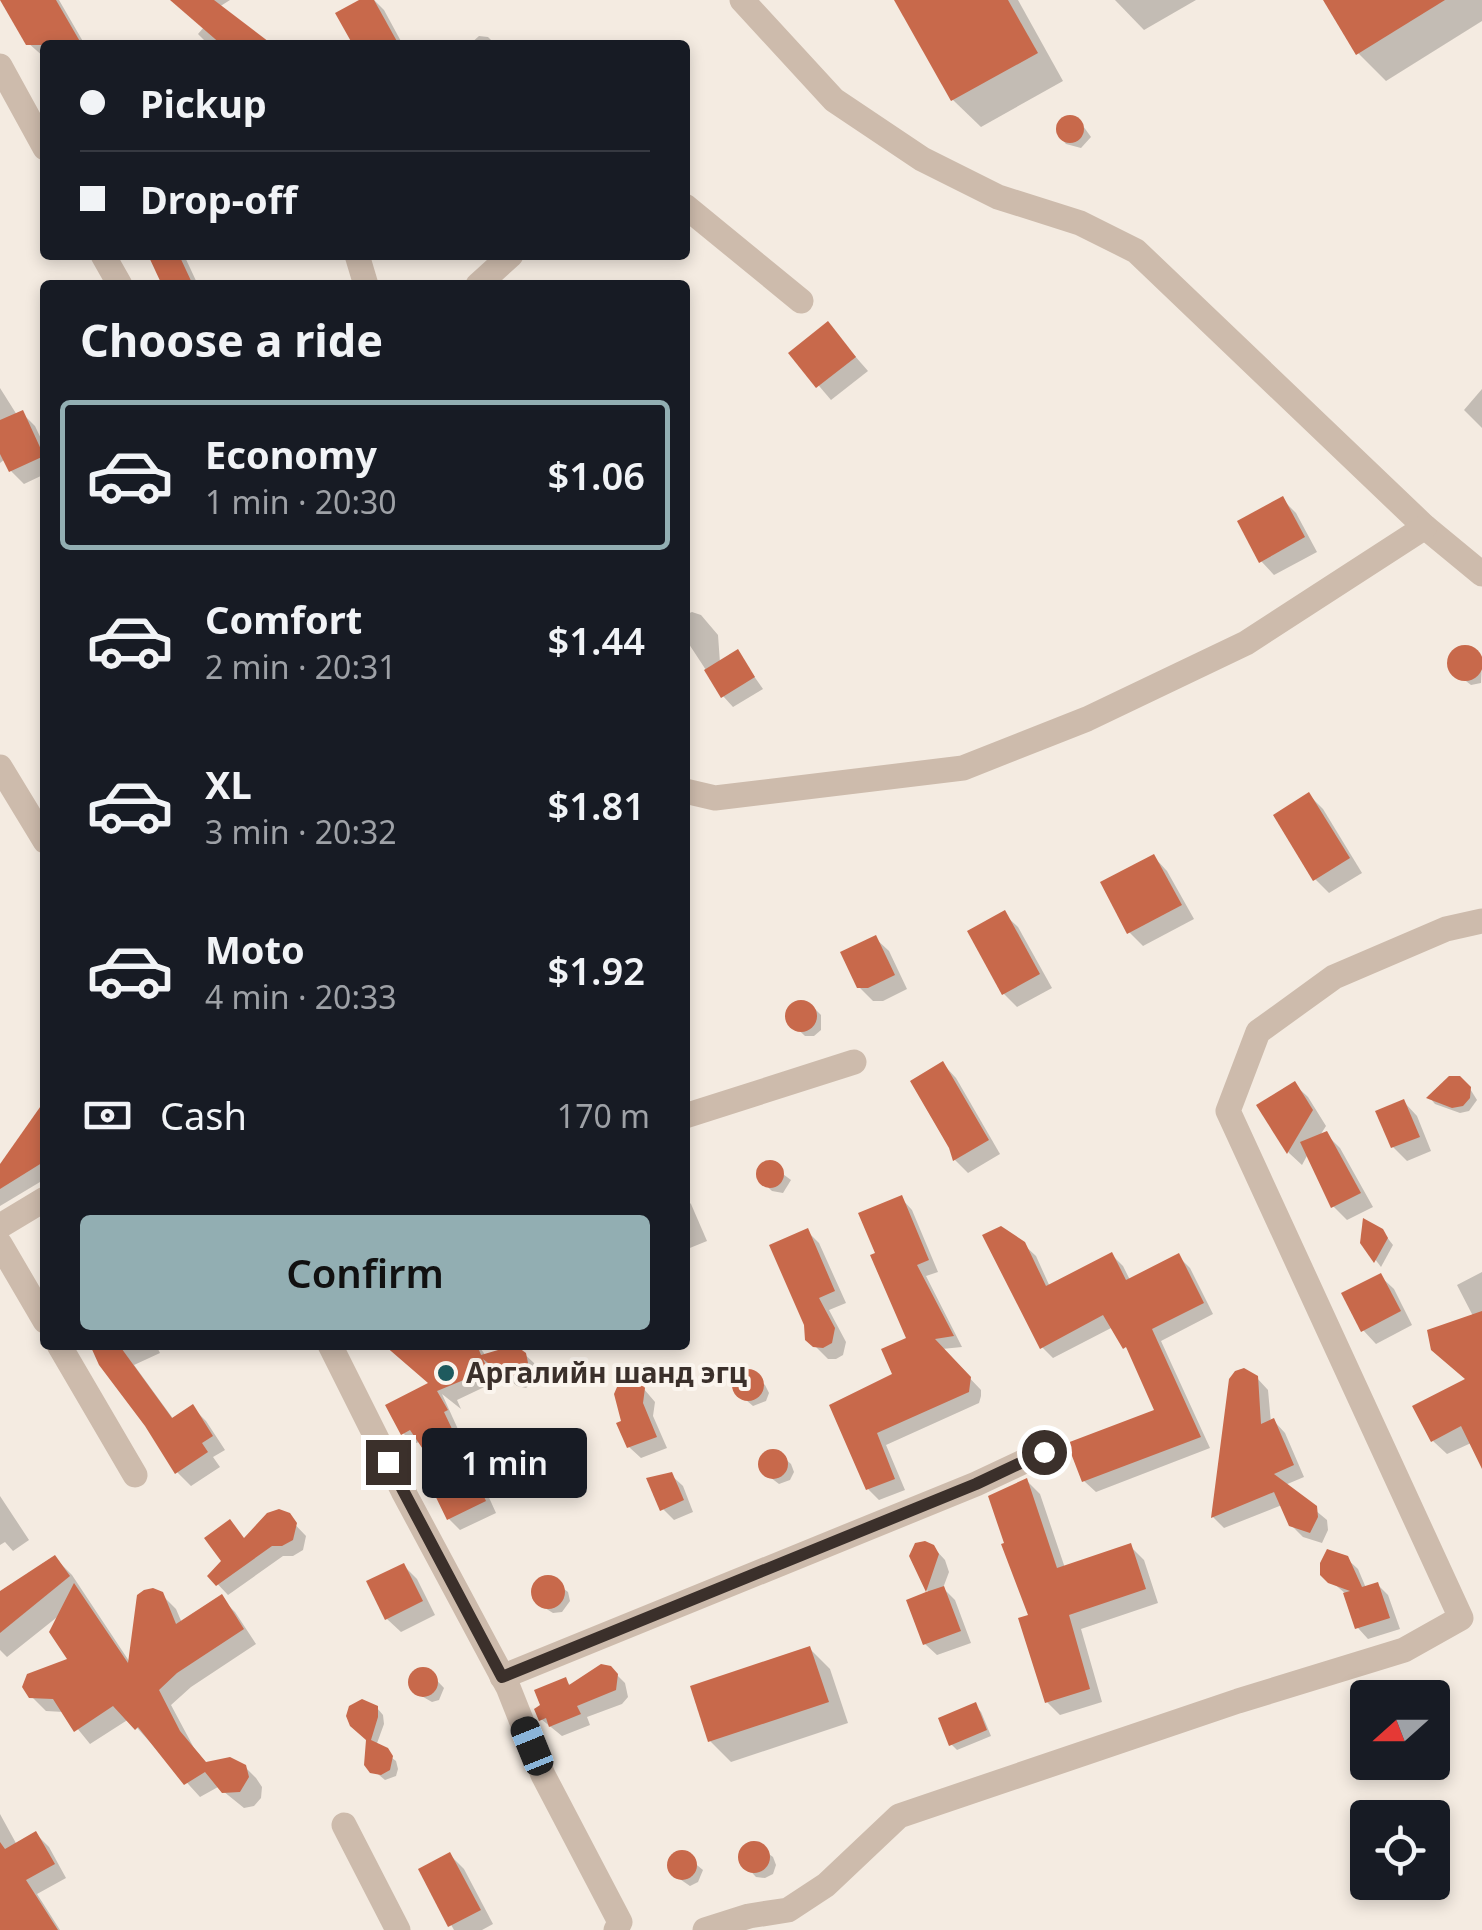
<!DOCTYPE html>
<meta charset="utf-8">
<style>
:root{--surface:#171b24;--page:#20242c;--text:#f1f3f6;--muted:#9ea1a6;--line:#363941;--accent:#92aeb2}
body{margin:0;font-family:"Noto Sans",sans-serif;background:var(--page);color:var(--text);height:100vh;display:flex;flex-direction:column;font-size:38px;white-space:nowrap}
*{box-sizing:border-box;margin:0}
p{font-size:32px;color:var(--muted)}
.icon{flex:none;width:55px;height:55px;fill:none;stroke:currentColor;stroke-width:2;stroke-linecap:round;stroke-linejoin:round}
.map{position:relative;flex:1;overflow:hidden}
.drawer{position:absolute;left:40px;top:280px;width:650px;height:1070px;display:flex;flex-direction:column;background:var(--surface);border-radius:10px;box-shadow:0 5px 15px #0003}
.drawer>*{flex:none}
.hud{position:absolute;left:40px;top:40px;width:650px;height:220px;border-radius:10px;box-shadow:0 5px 15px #0003;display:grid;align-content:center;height:220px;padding:0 40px;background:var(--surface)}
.needle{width:65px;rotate:249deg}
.buttons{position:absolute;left:1350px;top:1680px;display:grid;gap:20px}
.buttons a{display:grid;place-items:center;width:100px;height:100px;border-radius:10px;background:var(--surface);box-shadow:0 5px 15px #0003;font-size:50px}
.end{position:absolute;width:45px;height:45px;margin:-22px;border:12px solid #3b302b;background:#fff;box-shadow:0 0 0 5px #fff}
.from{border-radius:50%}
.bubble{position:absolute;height:70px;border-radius:10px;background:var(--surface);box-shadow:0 5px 15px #0003;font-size:32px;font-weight:600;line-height:70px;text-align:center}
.car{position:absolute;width:30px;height:60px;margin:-30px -15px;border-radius:12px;box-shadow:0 0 8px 2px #0007;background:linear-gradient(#222 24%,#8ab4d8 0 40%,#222 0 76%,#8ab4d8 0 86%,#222 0)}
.hud b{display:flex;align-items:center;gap:35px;height:95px;font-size:38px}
.hud b+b{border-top:2px solid var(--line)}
.hud i{width:25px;height:25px;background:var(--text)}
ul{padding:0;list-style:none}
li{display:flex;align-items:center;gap:30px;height:150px;margin:0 20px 15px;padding:0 20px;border:5px solid transparent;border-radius:10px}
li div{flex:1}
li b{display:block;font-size:38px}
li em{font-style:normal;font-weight:600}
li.on{border-color:var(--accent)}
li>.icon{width:90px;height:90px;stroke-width:1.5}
h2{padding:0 40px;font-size:45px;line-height:120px}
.pay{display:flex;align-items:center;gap:25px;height:110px;padding:0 40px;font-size:38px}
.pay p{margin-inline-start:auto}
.primary-button{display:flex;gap:20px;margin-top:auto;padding:20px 40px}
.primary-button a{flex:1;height:115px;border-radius:10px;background:var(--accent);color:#111;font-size:40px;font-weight:600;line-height:115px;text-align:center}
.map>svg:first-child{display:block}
.shadow{fill:#0003}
.building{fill:#c8694b}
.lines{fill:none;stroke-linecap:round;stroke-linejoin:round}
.street{stroke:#cdbbac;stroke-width:25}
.route{stroke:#3b302b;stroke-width:12}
.poi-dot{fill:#1f5a5e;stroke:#fbf5ee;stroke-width:4}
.labels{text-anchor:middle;stroke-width:8;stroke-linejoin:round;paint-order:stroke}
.poi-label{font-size:28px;font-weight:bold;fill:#3b302b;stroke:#fbf5ee;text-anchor:start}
</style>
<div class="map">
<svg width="1482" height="1930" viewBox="0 0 1482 1930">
<rect width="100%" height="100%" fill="#f4ebe1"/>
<g class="shadow">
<path d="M21,0h38l26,45h-40v13l-18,-16z"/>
<path d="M178,0h52l-11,7 47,38h-57l-11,-11 6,-7z"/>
<path d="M365,0h9l10,10 19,35h-47z"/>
<path d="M897,0h121l45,81 -82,46 -28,-27z"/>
<path d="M1115,0h81l-52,30z"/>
<path d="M1326,0h156v21l-96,60 -28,-28z"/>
<path d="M479,36l9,1 8,8h-27z"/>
<path d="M1066,118l12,1 13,18 -10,11 -15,-4 -6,-7v-15z"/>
<path d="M151,255h33l14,30h-33z"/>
<path d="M827,324l41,47 -37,29 -40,-47z"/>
<path d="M0,388l17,27 5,-2 13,13 10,21v27l-21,10 -13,-13 -6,-12 -5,4z"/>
<path d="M1482,389v39l-18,-18z"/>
<path d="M1283,500l13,13 21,39 -43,23 -13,-14z"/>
<path d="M692,612l9,3 17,20 2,28 17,-11 26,37 -30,18 -10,-11 -38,-58v-23z"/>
<path d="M1457,650h15l10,10 -1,23 -10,2 -19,-15 -1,-14z"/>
<path d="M1309,795l14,14 39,64 -33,20 -14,-14z"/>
<path d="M1154,857l13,14 27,48 -51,27 -14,-14z"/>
<path d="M1004,914l14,13 34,61 -35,19 -13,-13z"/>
<path d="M875,938l14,13 18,38 -24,12h-10l-14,-14z"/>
<path d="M797,1003l18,6 6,6v15l-7,6h-9l-17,-16 3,-12z"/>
<path d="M943,1064l13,14 44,76 -32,19 -13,-13 -4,-13z"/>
<path d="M1294,1084l14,13 18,29 -7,11 7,-3 14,14 33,59 -26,13 -14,-14 -25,-52 -6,11 -13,-12 -30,-47z"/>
<path d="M1467,1084l10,16 -8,11 -9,2 -25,-9 -5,-6z"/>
<path d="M1404,1102l13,14 14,35 -24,10 -14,-14z"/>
<path d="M45,1112v67l-45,27v-38z"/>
<path d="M768,1163l23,17 -8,13 -11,-2 -12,-11z"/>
<path d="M685,1198l6,6 16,37 -22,9z"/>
<path d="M901,1198l11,12 26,62 -12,4 36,71 -20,2 39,41v6l-2,7 -93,42 19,45 -26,10 -11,-11 -36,-83 63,-31 14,-36 -31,-84z"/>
<path d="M807,1231l12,12 27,60 -17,7 17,32 -3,13 -7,4h-8l-20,-20z"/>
<path d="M1382,1231l11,14 -12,22 -19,-25z"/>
<path d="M1023,1244l13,12 14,31 62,-32 11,11 7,14 48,-24 12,12 23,46 -52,27 49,107 -114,44 -12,-11 73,-69 -26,-58 -18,-27 -60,31 -11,-11z"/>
<path d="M1482,1272v87l-9,-43 -16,-31z"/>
<path d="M1380,1276l14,13 18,36 -36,19 -13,-14z"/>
<path d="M92,1345h64l4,8 -26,12 40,55 19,-12 13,13 19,29 -12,7 7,10 -29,19 -14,-14z"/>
<path d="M393,1345h85l8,11 35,-5 13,12 4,8 -1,9 -11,8 -9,-2 -28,-23 8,18 -40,19 4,9 -19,-15 54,119 -36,17 -11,-11 -2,-39 -26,-39 -7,3 -11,-11 28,-49z"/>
<path d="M751,1373l14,12 4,8 -3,8 -13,5 -14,-12 -3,-11 3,-7z"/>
<path d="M1256,1377l12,13 3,33 3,-2 11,12 19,44 -19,8 42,35 1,10 -6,13 -19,-6 -12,-12 -9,-20 -58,23 -11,-11z"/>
<path d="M638,1382l17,20 -2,14 14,32 -26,10 -12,-11 -5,-25z"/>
<path d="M1482,1400v38l-35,16 -14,-13z"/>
<path d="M776,1451l15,13 3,8 -4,8 -11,4 -17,-13 -1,-8 7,-11z"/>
<path d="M671,1475l12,11 10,26 -19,8 -11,-11z"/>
<path d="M1027,1481l13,13 25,74 65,-22 14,14 14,43 -77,26 21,73 -42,13 -13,-13 -16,-85z"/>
<path d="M0,1496l29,44 -16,11 -8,-9 -5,3z"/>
<path d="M284,1513l22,23 -3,14 -10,6h-10l-55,39 -18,-19 35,-36z"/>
<path d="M933,1547l12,13 4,12 -6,16 12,12 16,43 -34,12 -12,-11 4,-50 -18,-38z"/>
<path d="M55,1558l17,17 59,89 30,-70 15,15 6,14 39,-25 14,14 21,32 -65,43 -20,18 23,43 13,16 34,-1 15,15 6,9 -1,11 -7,8 -10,2 -26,-21 -18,10 -71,-78 -39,25 -26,-32 -18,-1 -15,-15 40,-36 -10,-46 -54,43 -7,-7v-56z"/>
<path d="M1346,1558l12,11 8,19 12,-3 10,10 12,34 -32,10 -10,-11 -11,-33 -24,-21z"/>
<path d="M404,1566l13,13 18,36 -34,17 -14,-13z"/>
<path d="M549,1578l19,14 2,9 -8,11 -9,1 -8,-5 -11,-16 6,-12z"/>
<path d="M810,1649l20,20 18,54 -117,39 -21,-21z"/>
<path d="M426,1669l18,19 -5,12 -7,2 -21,-12 1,-13 6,-6z"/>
<path d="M614,1672l11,11 3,14 -6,7 -35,13 3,8 -28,11 -21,-17 24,-39 6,6z"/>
<path d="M975,1705l6,7 10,24 -34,14 -6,-6z"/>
<path d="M377,1708l6,7 1,9 -8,22 20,15 2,8 -2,7 -11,4 -19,-16z"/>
<path d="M0,1814l17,31 19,-11 13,13 17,31 -29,16 23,36h-51l-9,-13z"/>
<path d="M754,1843l19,14 3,8 -3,9 -8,4 -9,-1 -17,-18 3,-9z"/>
<path d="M682,1853l21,17 -5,12 -8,4 -19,-13 -2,-12z"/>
<path d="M450,1855l14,14 29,55 -11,6h-28l-33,-59z"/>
</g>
<g class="building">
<path d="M0,0h56l26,45h-56z"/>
<path d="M170,0h44l59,45h-51z"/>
<path d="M359,0h15l25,45h-46l-18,-32z"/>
<path d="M894,0h114l30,53 -87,48z"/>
<path d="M1323,0h122l-89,55z"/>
<circle cx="1070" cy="129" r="14"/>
<path d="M148,255h31l14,30h-31z"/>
<path d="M828,321l28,36 -40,31 -28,-35z"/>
<path d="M23,410l21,46 -35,16 -9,-18v-34z"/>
<path d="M1283,496l22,41 -46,26 -22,-42z"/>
<circle cx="1465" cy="663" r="18"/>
<path d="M738,649l17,28 -34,21 -17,-28z"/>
<path d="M1309,792l41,66 -37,23 -40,-66z"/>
<path d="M1154,854l28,51 -55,29 -27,-52z"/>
<path d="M1005,910l35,64 -38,21 -35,-64z"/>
<path d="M876,935l19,40 -27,13h-11l-17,-36z"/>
<circle cx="801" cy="1016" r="16"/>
<path d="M943,1061l46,79 -36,21 -4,-13 -39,-67z"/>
<path d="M1449,1076h11l11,11 -1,11 -7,8 -11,2 -26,-10z"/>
<path d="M1295,1081l18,29 -26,44 -31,-49z"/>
<path d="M1404,1099l16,38 -29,11 -16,-37z"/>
<path d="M45,1100v61l-45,28v-25z"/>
<path d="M1327,1131l34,62 -30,15 -31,-66z"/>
<circle cx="770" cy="1174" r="14"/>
<path d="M902,1195l27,65 -12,5 37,71 -19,3 36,38 -1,7 -1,8 -92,41 18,46 -29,11 -37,-85 63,-31 -11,-25 25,-11 -36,-83 5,-2 -17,-40z"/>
<path d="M1363,1218l20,11 5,9 -14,25 -14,-20z"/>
<path d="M1001,1226l24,16 21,44 66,-34 14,28 53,-27 25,50 -52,26 49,108 -119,45 -15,-39 87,-33 -28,-63 -3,2 -20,-34 -63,34 -58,-114z"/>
<path d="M808,1228l27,63 -16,7 16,30 -3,15 -9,5 -10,-1 -8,-7 -1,-15 -35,-80z"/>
<path d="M1381,1273l20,38 -40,21 -20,-39z"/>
<path d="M1482,1311v158l-21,-43 -30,16 -19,-36 53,-27 -34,-29 -4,-20z"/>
<path d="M90,1345h29l53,73 21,-14 20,32 -11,7 6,9 -33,22 -30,-48 -46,-61z"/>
<path d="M384,1345h93l4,10 34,-10 11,8 2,10 -9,13 -16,-1 -20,-16 5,11 -51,21 11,19 -4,2 42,89 -39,19 -17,-35 13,-6 -33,-49 -9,5 -16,-30 43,-22z"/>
<path d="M1244,1368l14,8 3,48 13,-6 20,47 -20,9 43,32 1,11 -8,16 -21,-7 -15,-34 -63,26 18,-139 6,-8z"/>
<circle cx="748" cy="1385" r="16"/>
<path d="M630,1376l9,4 6,8 -2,15 14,34 -30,11 -11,-25 5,-2 -7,-27 6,-14z"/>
<circle cx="773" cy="1464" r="15"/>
<path d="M672,1472l12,28 -24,11 -14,-33z"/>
<path d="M1027,1478l30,90 74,-25 15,46 -77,26 21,74 -45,14 -27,-85 10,-3 -27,-71 3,-1 -16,-47z"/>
<path d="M279,1509l11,4 7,10 -4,17 -11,6h-10l-56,40 -9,-10 14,-15 -17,-23 26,-19 14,19 23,-25z"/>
<path d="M925,1541l9,4 5,9 -13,38 18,-6 17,45 -38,14 -17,-45 20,-8 -17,-36 6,-13z"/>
<path d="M1327,1549l21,7 14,31 16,-5 12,36 -35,11 -12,-36 7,-2 -22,-8 -8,-8v-12z"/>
<path d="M55,1555l15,21 -70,57v-42z"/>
<path d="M404,1563l19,38 -38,19 -19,-39z"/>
<circle cx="548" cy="1592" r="17"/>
<path d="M74,1583l54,80 9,-68 7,-5 9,-2 10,4 13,32 46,-30 22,35 -67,44 -18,17 21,41 26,31 24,-5 16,8 3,12 -9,15 -18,1 -17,-21 -21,13 -46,-58 -3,3 -22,-24 -39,26 -21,-33 -24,-1 -7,-11 5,-13 40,-15 -18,-27z"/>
<path d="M810,1646l19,56 -121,40 -18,-56z"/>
<path d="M601,1664l10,2 7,8 -2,16 -39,16 4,8 -32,13 -3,-9 -7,3 -5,-12 6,-4 -6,-15 32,-13 3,8z"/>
<circle cx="423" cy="1682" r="15"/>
<path d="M362,1699l16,7v11l-7,23 17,8 5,8 -3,14 -9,5 -11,-2 -6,-8 2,-25 -16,-14 -4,-10 3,-10z"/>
<path d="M976,1702l11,28 -38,16 -11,-28z"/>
<path d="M36,1831l19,33 -29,16 32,50h-58v-88l5,7z"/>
<circle cx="754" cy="1857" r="16"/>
<circle cx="682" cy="1865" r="15"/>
<path d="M450,1852l31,58 -33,17 -30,-58z"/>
</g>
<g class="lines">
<g class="street">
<path d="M742,0l92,100 88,59 76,38 82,26 56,28 289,276 57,47"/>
<path d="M0,66l45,82"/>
<path d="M685,206l116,95"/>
<path d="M103,255l17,30"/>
<path d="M357,255l9,30"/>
<path d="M478,285l33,-30"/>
<path d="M0,767l45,74"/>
<path d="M685,791l30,7 248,-30 124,-49 159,-76 179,-116"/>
<path d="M685,1116l169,-54"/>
<path d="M0,1226l45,-27"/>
<path d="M0,1244l45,77"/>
<path d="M59,1345l76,130"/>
<path d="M330,1345l73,146 105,196 35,88 77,147 -4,8"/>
<path d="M502,1677l474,-193 68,-32"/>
<path d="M344,1825l54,105"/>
<path d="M705,1930l44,-14 39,-6 38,-25 73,-69 339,-115 166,-51 57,-32 -233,-507 30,-79 76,-55 112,-48 36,-8"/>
</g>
</g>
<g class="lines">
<path class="route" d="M388,1462l114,215 474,-193 68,-32"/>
</g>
<circle class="poi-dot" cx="446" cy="1373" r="10"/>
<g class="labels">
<g class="poi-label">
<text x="466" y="1383">Аргалийн шанд эгц</text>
</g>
</g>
</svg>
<div class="buttons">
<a><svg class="needle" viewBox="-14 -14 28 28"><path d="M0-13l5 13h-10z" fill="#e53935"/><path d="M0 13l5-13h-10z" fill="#9ea1a6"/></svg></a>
<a><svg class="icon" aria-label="locate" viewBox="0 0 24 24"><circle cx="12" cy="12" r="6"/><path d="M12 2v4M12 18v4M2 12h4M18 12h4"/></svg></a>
</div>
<i class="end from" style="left:1044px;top:1452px"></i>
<i class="end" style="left:388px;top:1462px"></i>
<div class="bubble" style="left:422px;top:1428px;width:165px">1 min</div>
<i class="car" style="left:532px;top:1746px;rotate:338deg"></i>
<div class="hud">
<b><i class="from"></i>Pickup</b>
<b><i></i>Drop-off</b>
</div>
<section class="drawer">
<h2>Choose a ride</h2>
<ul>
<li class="on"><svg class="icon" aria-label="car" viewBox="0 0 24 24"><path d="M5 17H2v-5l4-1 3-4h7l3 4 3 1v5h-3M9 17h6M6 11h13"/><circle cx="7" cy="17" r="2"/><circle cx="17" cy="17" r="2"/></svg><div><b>Economy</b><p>1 min · 20:30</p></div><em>$1.06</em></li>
<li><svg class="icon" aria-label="car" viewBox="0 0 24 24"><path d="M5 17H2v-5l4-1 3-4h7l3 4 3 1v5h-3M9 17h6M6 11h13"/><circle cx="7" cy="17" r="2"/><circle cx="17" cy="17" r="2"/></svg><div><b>Comfort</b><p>2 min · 20:31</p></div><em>$1.44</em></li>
<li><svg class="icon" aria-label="car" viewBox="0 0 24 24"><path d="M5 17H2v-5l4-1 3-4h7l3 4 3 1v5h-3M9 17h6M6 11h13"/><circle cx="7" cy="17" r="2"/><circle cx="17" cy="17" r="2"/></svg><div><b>XL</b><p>3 min · 20:32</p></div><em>$1.81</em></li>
<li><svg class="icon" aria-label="car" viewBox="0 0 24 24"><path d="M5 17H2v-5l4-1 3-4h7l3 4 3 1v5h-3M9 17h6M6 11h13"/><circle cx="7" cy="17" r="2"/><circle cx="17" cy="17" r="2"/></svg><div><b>Moto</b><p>4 min · 20:33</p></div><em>$1.92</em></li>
</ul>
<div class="pay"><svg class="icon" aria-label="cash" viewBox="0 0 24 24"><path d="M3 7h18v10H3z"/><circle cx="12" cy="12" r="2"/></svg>Cash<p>170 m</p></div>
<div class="primary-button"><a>Confirm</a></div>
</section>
</div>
